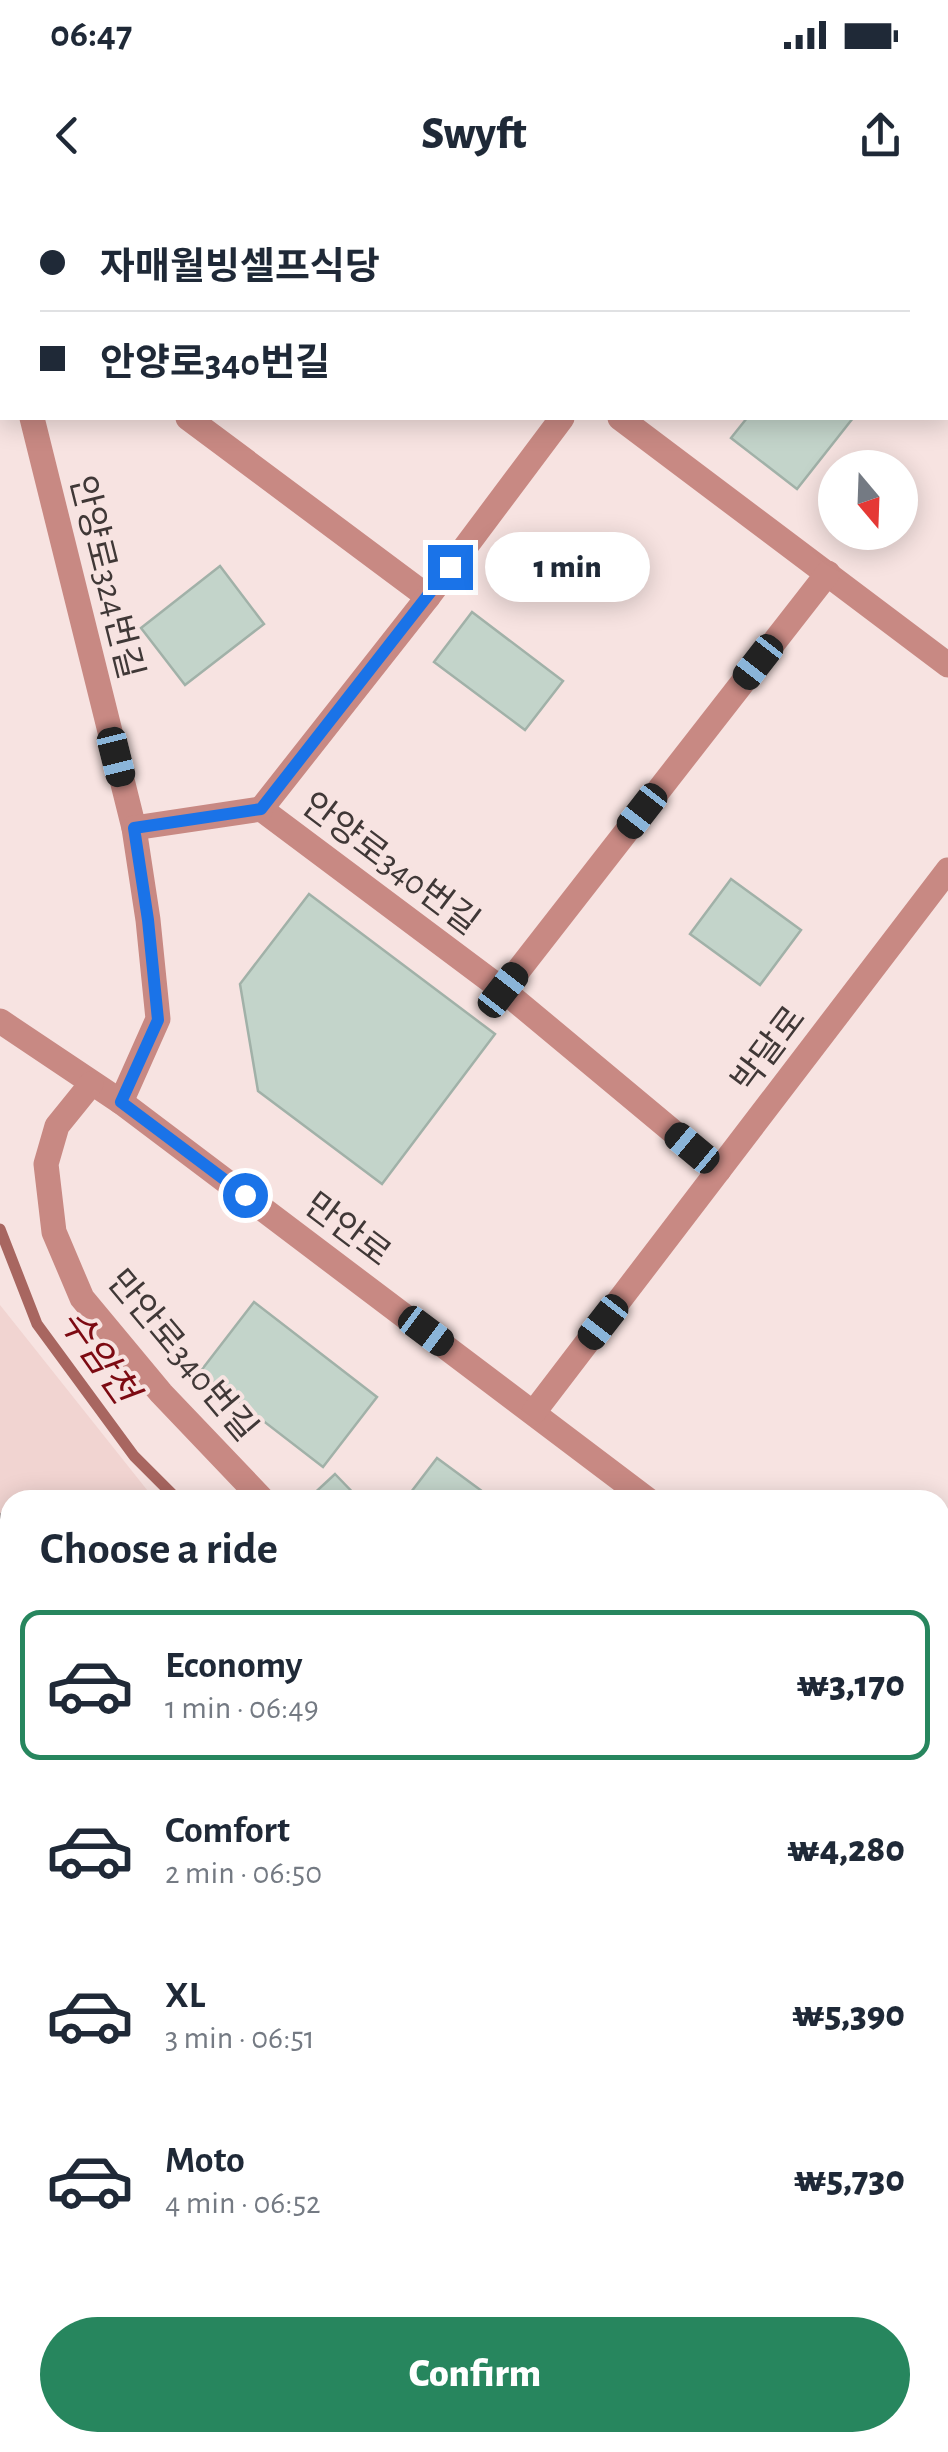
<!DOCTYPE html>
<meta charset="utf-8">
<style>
:root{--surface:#fff;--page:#f2f2f3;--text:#1f2937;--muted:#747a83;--line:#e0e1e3;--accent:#27865e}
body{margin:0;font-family:"Alegreya Sans","Noto Sans KR",sans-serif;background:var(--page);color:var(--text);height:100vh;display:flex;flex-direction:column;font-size:38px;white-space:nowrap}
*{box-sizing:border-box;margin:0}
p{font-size:32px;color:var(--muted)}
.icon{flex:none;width:55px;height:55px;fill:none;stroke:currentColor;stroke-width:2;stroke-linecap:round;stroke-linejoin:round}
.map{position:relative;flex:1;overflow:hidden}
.drawer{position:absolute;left:0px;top:1290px;width:950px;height:962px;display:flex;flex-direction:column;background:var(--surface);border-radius:30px 30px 0 0;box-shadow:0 5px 25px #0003}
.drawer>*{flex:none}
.guide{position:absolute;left:0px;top:0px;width:950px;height:220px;box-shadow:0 5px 25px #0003;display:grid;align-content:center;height:220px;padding:0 40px;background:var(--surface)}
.needle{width:65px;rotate:161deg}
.tools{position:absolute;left:818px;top:250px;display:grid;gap:20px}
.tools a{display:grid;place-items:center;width:100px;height:100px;border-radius:50%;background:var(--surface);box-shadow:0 5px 25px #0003;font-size:50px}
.end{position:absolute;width:45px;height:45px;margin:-22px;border:12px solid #1a73e8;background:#fff;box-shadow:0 0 0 5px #fff}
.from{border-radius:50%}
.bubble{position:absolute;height:70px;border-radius:35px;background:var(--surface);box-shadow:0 5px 25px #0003;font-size:32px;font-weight:800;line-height:70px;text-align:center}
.car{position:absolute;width:30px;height:60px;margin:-30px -15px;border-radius:12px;box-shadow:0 0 8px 2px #0007;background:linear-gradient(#222 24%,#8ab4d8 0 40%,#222 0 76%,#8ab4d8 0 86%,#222 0)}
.guide b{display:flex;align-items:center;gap:35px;height:95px;font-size:38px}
.guide b+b{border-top:2px solid var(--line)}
.guide i{width:25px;height:25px;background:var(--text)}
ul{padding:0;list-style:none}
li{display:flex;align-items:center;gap:30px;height:150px;margin:0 20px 15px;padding:0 20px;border:5px solid transparent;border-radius:20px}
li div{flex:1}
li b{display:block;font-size:38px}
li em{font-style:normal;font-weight:800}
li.current{border-color:var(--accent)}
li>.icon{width:90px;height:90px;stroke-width:1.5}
h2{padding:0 40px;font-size:45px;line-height:120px}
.button{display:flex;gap:20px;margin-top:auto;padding:20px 40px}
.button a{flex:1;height:115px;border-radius:60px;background:var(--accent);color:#fff;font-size:40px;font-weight:800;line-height:115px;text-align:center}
.status{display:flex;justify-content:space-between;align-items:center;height:70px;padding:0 50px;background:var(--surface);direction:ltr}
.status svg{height:28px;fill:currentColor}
header{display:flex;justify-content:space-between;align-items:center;height:130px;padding:0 40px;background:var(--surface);font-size:45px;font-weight:800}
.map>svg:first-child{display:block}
.built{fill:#f1d4d1}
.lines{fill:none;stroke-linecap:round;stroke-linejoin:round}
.stream{stroke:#a86660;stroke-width:11}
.building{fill:#c3d4ca;stroke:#a1b1a8;stroke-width:2.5}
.minor{stroke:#c88983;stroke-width:25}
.rail{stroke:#726665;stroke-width:8;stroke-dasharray:12 12;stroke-linecap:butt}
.route{stroke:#1a73e8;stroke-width:12}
.labels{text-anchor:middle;stroke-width:8;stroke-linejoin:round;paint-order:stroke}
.street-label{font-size:35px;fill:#403837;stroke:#f7e3e1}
.water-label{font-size:38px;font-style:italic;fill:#7c0a12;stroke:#f7e3e1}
</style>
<div class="status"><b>06:47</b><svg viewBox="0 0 49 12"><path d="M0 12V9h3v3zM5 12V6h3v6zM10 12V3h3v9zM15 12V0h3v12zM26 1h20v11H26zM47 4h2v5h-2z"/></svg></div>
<header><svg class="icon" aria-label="back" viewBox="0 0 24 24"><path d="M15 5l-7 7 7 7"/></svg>Swyft<svg class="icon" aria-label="share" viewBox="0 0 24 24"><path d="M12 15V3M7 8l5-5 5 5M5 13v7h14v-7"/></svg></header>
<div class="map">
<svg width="948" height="2252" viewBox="0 0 948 2252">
<rect width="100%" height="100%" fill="#f7e3e1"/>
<g class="built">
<path d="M0,1105l155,195h-145v319l-10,-7z"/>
<path d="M940,1956l8,7v289h-57l-14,-9 63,-1z"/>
</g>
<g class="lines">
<g class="stream">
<path d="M0,1029l37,95 97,132 44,44"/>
<path d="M940,1925l8,7"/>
</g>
</g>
<g class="building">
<path d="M747,218h106l-56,71 -66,-51z"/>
<path d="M220,366l44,58 -79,61 -44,-57z"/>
<path d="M472,412l91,69 -38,49 -91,-68z"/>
<path d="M731,679l70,51 -41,55 -70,-51z"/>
<path d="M309,694l186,140 -113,150 -124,-93 -18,-107z"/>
<path d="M254,1102l123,95 -54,70 -123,-95z"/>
<path d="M437,1258l57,42h-89z"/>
<path d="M335,1274l25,26h-53z"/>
<path d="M0,1924l10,7v44l-6,8 -4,-3z"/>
<path d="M516,2242h111l1,6 -7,4h-149z"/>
</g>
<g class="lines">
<g class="minor">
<path d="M342,0l4,2"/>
<path d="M924,0l4,2"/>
<path d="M140,2l2,-2"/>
<path d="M730,2l2,-2"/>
<path d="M0,47l2,15"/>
<path d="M32,218l102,410 14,92 10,99 -37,83"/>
<path d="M188,218l240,179"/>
<path d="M562,218l-134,179 -167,212 242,181 216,180"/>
<path d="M620,218l328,247"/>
<path d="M134,628l127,-19"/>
<path d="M503,790l325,-417"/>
<path d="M0,821l121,81 527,398"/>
<path d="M91,884l-34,42 -11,38 8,68 28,66 79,95 102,107"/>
<path d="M534,1212l414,-542"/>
<path d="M940,1525l8,6"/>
<path d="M0,1681l10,8"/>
<path d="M940,1876l8,6"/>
<path d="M0,2232l10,3"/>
<path d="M40,2242l36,10"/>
<path d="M778,2242l15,10"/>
</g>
<g class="rail">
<path d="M0,1314l10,7"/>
<path d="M0,1375l10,8"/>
<path d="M0,1402l10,8"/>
<path d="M0,1468l10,8"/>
<path d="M940,2059l8,7"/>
<path d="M940,2100l8,7"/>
<path d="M940,2150l8,7"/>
<path d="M940,2191l8,6"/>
</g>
</g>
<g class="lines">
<path class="route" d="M245,995l-124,-93 37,-82 -10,-100 -14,-92 127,-19 189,-242"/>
</g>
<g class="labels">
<g class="street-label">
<text transform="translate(107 377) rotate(76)" y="12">안양로324번길</text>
<text transform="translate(391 663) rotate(37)" y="12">안양로340번길</text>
<text transform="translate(768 849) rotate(-53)" y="12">박달로</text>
<text transform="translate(348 1029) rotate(37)" y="12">만안로</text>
<text transform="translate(183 1155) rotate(50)" y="12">만안로340번길</text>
</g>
<g class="water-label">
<text transform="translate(99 1156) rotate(55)" y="13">수암천</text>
</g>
</g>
</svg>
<div class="tools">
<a><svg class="needle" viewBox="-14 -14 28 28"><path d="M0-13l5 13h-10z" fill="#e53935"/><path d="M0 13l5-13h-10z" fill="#747a83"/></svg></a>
</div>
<i class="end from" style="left:245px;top:995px"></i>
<i class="end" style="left:450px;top:367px"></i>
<div class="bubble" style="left:485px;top:332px;width:165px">1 min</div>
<i class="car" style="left:758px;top:462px;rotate:218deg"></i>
<i class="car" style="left:116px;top:557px;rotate:166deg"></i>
<i class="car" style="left:642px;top:611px;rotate:218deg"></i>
<i class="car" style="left:503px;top:790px;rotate:38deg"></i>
<i class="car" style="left:692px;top:948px;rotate:310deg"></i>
<i class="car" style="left:603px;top:1122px;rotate:218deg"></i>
<i class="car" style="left:426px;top:1131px;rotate:127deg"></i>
<div class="guide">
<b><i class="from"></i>자매월빙셀프식당</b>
<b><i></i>안양로340번길</b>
</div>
<section class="drawer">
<h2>Choose a ride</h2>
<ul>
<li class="current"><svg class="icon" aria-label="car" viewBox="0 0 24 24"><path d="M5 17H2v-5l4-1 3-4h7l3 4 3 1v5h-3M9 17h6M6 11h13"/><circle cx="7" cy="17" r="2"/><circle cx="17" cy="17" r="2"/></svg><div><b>Economy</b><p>1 min · 06:49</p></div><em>₩3,170</em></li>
<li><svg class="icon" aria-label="car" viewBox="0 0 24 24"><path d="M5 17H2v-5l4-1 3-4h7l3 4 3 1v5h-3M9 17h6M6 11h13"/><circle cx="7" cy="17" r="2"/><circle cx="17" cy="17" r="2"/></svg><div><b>Comfort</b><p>2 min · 06:50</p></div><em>₩4,280</em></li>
<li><svg class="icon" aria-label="car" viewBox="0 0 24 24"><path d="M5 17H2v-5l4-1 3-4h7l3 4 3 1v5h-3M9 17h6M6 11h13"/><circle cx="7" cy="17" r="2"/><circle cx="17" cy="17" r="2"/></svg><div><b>XL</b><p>3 min · 06:51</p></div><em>₩5,390</em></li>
<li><svg class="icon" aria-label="car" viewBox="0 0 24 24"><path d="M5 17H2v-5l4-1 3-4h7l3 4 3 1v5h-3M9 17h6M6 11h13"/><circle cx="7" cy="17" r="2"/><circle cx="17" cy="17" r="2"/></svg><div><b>Moto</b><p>4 min · 06:52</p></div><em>₩5,730</em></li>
</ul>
<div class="button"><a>Confirm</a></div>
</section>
</div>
